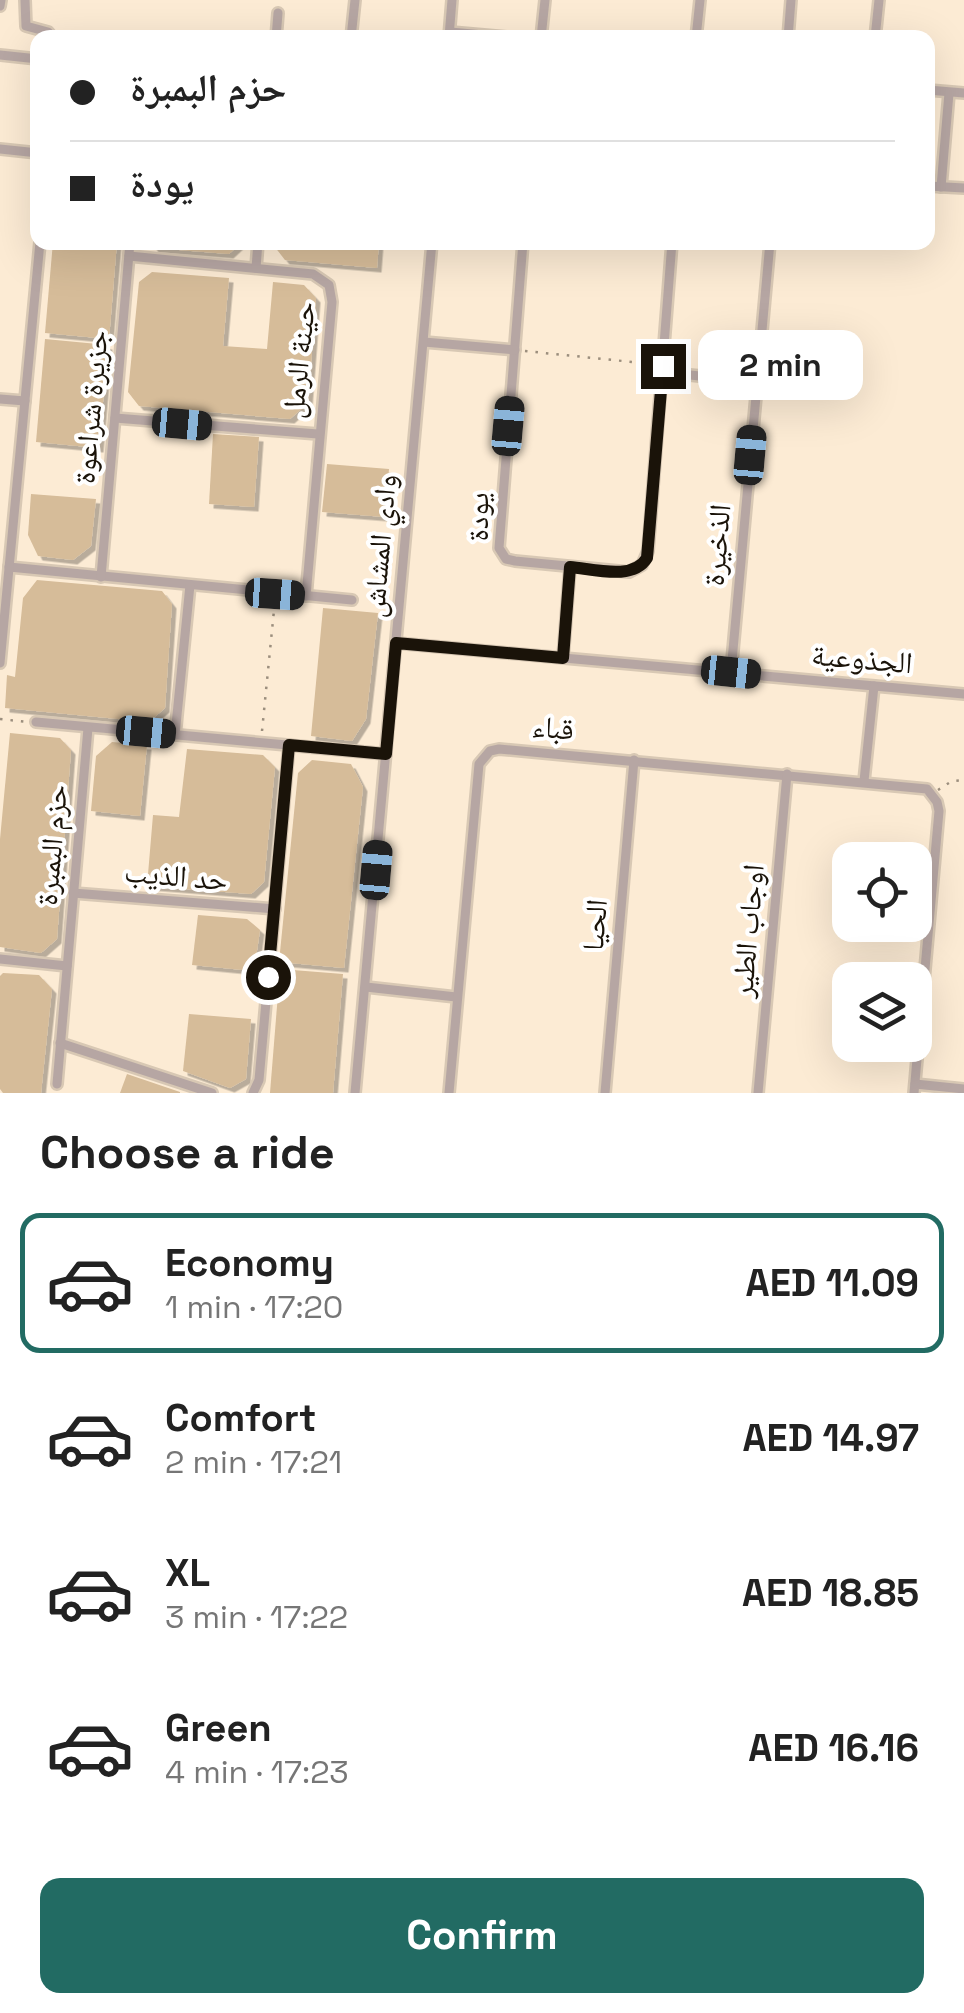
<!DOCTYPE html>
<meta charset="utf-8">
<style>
:root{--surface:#fff;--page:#f2f2f2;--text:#222;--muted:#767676;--line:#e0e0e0;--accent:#226b63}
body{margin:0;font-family:"Space Grotesk","Noto Naskh Arabic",sans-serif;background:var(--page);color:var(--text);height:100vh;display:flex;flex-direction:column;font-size:38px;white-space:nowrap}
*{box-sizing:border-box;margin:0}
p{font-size:32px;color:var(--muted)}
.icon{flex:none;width:55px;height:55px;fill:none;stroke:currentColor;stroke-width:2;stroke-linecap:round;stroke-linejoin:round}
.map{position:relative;height:1093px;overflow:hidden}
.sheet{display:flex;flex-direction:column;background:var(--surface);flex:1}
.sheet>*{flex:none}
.hud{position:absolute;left:30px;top:30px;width:905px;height:220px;border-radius:20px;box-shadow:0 10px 40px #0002;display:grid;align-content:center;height:220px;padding:0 40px;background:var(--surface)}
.controls{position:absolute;left:832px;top:842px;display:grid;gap:20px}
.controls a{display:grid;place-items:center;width:100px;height:100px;border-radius:20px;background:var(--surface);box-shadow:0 10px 40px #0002;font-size:50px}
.end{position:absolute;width:45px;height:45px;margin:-22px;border:12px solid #1a1309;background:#fff;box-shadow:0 0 0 5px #fff}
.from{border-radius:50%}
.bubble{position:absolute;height:70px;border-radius:20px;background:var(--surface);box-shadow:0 10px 40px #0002;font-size:32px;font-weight:800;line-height:70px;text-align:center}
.car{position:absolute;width:30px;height:60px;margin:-30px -15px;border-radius:12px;box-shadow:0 0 8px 2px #0007;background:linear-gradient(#222 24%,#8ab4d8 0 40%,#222 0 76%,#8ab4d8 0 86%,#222 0)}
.hud b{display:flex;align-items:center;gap:35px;height:95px;font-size:38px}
.hud b+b{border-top:2px solid var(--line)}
.hud i{width:25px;height:25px;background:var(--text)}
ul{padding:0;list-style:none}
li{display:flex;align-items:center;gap:30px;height:140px;margin:0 20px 15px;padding:0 20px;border:5px solid transparent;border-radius:20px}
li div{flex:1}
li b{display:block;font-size:38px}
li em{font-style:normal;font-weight:800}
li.selected{border-color:var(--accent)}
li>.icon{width:90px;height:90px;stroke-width:1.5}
h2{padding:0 40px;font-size:45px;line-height:120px}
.cta{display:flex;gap:20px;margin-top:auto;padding:20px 40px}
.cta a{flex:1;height:115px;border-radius:20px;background:var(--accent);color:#fff;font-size:40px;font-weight:800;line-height:115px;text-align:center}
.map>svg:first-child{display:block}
.building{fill:#d6bc99;filter:url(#shadow)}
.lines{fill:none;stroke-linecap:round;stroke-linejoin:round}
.street-casing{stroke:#d8c8b4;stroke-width:14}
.path{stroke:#9b8e7d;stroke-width:2.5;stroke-dasharray:2.5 8;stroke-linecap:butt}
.street{stroke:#b6a6a3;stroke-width:9}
.route{stroke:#1a1309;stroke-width:12}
.labels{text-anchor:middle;stroke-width:8;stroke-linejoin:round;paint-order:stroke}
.street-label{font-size:30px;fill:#1a1309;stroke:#fff}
</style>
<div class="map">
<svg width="964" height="1093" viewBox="0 0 964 1093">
<defs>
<filter id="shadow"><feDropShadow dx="4.5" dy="4.5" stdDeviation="0" flood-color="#0004"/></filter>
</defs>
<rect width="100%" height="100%" fill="#fcebd4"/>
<g class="building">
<path d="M53,242h64l-8,97 -64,-6z"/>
<path d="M150,242h92l-13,12 -75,-6z"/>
<path d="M271,242h108l-2,26 -92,-8z"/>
<path d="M152,272l77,6 -6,68 44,3 6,-67 31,3 12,13 -8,105 -18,16 -151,-13 -11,-14 11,-110z"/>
<path d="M45,339l63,6 -9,103 -63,-6z"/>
<path d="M213,434l46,3 -5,70 -45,-3z"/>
<path d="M327,464l62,5 -4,48 -63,-5z"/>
<path d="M31,494l65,5 -5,47 -18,14 -35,-4 -10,-21z"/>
<path d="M37,580l125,11 10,13 -7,104 -16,14 -144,-14 2,-33 8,2 8,-79z"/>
<path d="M323,608l55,5 -12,106 -14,22 -41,-5z"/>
<path d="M10,733l50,5 11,12 -14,189 -16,14 -41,-6v-108z"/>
<path d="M112,742l35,3 -7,71 -49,-5 5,-55z"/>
<path d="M187,749l76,6 12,12 -11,115 -13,12 -104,-8 6,-71 26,2z"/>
<path d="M312,760l39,4 12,23 -19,181 -65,-6 19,-189z"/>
<path d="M198,915l49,4 13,11 -6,41 -62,-6z"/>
<path d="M280,969l63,5 -10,119h-63z"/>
<path d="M3,973l36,2 13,14 -11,104h-38l-3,-4v-113z"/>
<path d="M189,1014l62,5 -5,60 -16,9 -47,-17z"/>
<path d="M127,1074l53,18v1h-60z"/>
</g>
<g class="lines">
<g class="street-casing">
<g id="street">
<path d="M25,0l1,26 22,6 5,6"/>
<path d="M0,6l1,-6"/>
<path d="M450,32l67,6"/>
<path d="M449,37l3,-37"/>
<path d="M276,38l2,-25"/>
<path d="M351,38l4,-38"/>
<path d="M541,38l4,-38"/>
<path d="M696,38l4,-38"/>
<path d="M788,38l3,-38"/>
<path d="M875,38l4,-38"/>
<path d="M0,55l38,4"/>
<path d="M928,90l36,3"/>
<path d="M0,149l38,4"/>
<path d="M928,186l36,2"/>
<path d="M941,187l8,-94"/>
<path d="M523,242l-24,306 7,11 9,2 114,11 13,-7 6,-14 24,-309"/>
<path d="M129,256l184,18 16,11 3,17 -26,294"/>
<path d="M256,268l2,-26"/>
<path d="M424,342l91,8"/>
<path d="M662,372l94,10"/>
<path d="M0,399l25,2"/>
<path d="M115,418l203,16"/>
<path d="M9,567l343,33"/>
<path d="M101,577l29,-335"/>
<path d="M396,643l568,51"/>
<path d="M563,658l7,-91"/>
<path d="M0,663l40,-421"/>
<path d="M731,672l39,-430"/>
<path d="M36,722l350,32"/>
<path d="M175,735l15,-150"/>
<path d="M864,781l10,-95"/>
<path d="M73,893l202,16"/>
<path d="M0,959l67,7"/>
<path d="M366,987l90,10"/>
<path d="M60,1043l152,50"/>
<path d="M57,1084l31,-356"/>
<path d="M915,1084l49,5"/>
<path d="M253,1093l6,-13 30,-335"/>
<path d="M355,1093l77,-851"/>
<path d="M449,1093l30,-329 11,-13 9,-2 428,40 10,13 2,9 -25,282"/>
<path d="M605,1093l29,-333"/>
<path d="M758,1093l29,-319"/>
</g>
</g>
<g class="path">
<path d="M525,351l127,13"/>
<path d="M0,719l28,3"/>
<path d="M262,731l13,-131"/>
<path d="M938,790l14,-9 12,-1"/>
</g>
<use href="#street" class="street"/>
</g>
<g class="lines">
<path class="route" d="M268,977l21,-232 97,9 10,-111 167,15 7,-91c24,2 63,14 77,-9l16,-192"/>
</g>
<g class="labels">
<g class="street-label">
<text transform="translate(299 360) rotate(-84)" y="10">حينة الرمل</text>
<text transform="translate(91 407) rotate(-85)" y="10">جزيرة شراعوة</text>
<text transform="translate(478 517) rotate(-90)" y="10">يودة</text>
<text transform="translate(717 545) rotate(-85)" y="10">الذخيرة</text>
<text transform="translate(380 546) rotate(-85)" y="10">وادي المشاش</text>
<text transform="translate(862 659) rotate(5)" y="10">الجذوعية</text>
<text transform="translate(553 728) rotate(5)" y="10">قباء</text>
<text transform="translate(52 845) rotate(-85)" y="10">حزم البمبرة</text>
<text transform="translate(176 876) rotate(5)" y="10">حد الذيب</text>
<text transform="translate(595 925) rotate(-85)" y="10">الحيا</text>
<text transform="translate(748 931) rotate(-85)" y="10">اوجاب الطير</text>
</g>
</g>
</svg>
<div class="controls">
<a><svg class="icon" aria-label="locate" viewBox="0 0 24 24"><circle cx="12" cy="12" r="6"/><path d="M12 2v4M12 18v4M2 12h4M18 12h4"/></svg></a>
<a><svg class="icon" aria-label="layers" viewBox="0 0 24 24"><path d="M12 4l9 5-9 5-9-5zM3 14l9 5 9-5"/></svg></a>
</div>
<i class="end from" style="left:268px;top:977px"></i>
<i class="end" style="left:663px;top:366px"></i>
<div class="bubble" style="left:698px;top:330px;width:165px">2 min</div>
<i class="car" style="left:182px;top:424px;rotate:95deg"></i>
<i class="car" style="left:508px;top:426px;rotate:5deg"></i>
<i class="car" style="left:750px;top:455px;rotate:5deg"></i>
<i class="car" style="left:275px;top:594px;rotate:94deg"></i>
<i class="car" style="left:731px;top:672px;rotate:96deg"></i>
<i class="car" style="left:146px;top:732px;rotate:95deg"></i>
<i class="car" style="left:376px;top:870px;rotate:5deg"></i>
<div class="hud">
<b><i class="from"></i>حزم البمبرة</b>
<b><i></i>يودة</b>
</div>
</div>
<section class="sheet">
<h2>Choose a ride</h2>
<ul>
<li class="selected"><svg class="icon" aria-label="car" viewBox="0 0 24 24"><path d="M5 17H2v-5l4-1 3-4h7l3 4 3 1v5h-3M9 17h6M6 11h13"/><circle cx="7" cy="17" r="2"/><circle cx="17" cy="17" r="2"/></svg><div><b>Economy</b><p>1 min · 17:20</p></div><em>AED 11.09</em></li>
<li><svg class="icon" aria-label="car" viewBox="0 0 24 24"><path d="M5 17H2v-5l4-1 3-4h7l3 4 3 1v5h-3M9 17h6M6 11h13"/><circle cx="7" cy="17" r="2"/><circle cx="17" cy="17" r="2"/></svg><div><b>Comfort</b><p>2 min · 17:21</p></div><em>AED 14.97</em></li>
<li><svg class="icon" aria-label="car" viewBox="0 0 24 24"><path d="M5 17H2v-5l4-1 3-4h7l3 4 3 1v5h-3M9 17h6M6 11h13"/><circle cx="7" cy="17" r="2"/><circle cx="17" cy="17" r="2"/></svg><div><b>XL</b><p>3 min · 17:22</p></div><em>AED 18.85</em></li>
<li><svg class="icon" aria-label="car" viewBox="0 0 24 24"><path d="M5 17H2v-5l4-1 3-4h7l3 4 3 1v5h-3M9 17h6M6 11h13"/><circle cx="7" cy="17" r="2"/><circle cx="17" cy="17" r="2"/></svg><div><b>Green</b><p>4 min · 17:23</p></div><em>AED 16.16</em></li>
</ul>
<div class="cta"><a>Confirm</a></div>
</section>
